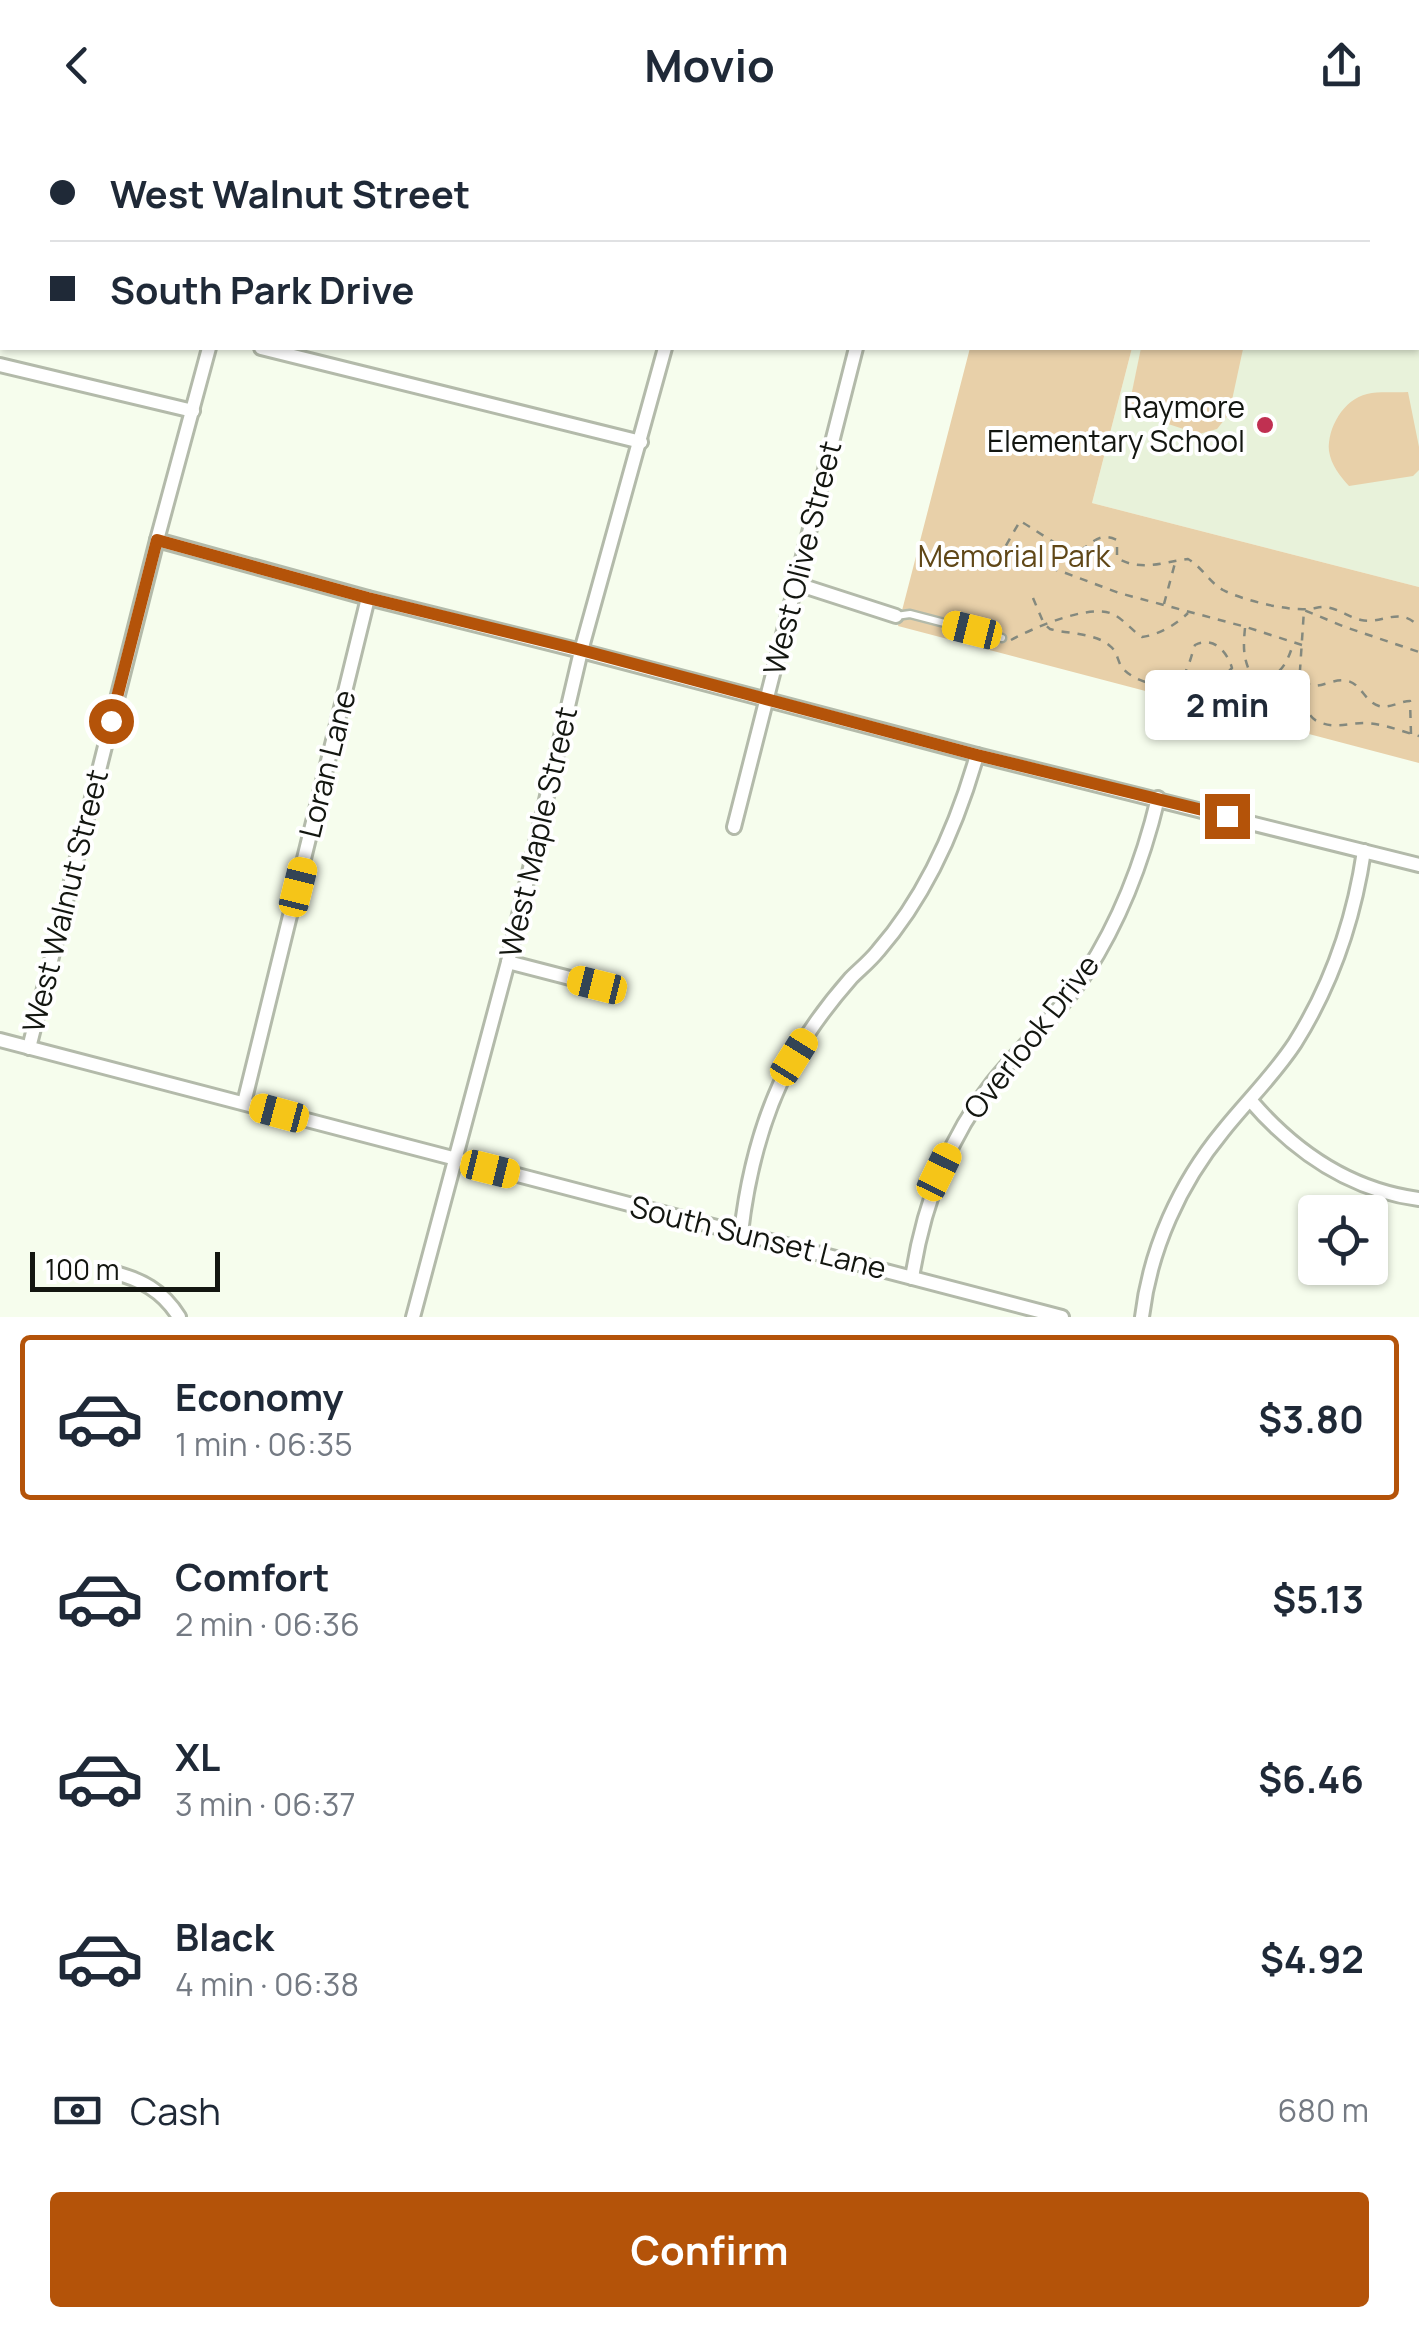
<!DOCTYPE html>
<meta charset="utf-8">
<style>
:root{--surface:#fff;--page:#f2f2f3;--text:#1f2937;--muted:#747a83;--line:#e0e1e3;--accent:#b45309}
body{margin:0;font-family:Manrope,sans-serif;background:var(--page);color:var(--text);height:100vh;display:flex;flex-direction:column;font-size:38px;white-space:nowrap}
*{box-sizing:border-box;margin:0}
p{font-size:32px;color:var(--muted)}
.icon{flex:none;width:55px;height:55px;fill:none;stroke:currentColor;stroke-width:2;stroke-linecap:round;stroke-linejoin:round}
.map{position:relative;height:1187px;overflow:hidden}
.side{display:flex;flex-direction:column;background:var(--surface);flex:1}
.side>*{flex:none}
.guide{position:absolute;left:0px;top:0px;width:1420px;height:220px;box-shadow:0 2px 8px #0004;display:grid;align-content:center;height:220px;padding:0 50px;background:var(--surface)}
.buttons{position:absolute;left:1298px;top:1065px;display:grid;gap:20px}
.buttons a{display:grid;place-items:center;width:90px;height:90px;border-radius:10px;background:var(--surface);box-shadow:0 2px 8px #0004;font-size:50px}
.scale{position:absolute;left:30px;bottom:25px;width:190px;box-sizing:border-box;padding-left:10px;border:5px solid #131610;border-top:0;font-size:28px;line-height:35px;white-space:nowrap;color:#131610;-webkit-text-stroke:8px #fff;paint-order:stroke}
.end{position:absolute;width:45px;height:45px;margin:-22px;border:12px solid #b45309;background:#fff;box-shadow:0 0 0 5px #fff}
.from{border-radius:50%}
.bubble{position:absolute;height:70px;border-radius:10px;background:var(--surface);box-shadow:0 2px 8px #0004;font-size:32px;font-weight:700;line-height:70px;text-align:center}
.car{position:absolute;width:30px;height:60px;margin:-30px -15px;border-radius:12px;box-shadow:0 0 8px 2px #0007;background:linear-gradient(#f5c518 24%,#345 0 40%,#f5c518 0 76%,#345 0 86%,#f5c518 0)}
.guide b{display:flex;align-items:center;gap:35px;height:95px;font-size:38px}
.guide b+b{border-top:2px solid var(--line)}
.guide i{width:25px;height:25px;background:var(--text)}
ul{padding:18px 0 0;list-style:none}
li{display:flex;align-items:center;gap:30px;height:165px;margin:0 20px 15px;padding:0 30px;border:5px solid transparent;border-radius:10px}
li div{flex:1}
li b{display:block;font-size:38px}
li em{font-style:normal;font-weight:700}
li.current{border-color:var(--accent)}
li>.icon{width:90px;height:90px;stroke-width:1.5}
.pay{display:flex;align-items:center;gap:25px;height:110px;padding:0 50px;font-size:38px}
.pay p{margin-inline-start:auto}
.action{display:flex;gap:20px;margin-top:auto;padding:20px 50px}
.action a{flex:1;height:115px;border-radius:10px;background:var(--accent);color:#fff;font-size:40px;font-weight:700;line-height:115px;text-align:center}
header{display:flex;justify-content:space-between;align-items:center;height:130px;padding:0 50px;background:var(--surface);font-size:45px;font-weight:700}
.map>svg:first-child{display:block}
.built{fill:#e8f2da}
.green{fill:#e8d0a9}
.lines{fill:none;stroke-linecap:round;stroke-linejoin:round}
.lane-casing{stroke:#b3baaa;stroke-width:11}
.street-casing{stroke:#b3baaa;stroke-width:18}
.path{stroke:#84897e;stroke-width:2.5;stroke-dasharray:8 8;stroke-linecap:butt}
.lane{stroke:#fff;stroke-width:6}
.street{stroke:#fff;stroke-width:12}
.route{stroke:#b45309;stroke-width:12}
.poi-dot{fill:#c03051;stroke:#fff;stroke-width:4}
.labels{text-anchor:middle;stroke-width:8;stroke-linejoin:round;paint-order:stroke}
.poi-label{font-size:30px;fill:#131610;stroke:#fff;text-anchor:end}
.park-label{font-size:30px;fill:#604717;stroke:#fff}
.street-label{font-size:30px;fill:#131610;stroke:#fff}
</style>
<header><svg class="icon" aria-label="back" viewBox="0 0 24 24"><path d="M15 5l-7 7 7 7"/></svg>Movio<svg class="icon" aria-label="share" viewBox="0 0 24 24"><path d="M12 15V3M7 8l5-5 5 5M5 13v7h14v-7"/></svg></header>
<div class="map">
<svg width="1419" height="1187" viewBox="0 0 1419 1187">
<rect width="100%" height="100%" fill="#f6fded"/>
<path class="built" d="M1262,0h157v457l-327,-84 40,-155h286v-216h-157z"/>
<g class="green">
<path d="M970,218h162l-40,155 327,84v176l-521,-137z"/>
<path d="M1141,218l102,1 -14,65 -12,15 -18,5 -71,-23z"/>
<path d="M1408,262l11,55v23l-6,6 -64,10c-9,-10 -18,-21 -20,-35 -2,-23 15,-52 38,-57 12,-3 28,-1 41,-2z"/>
</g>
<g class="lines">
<g class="lane-casing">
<g id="lane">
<path d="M538,0l1,2"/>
<path d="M1300,2l1,-2"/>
<path d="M1333,2l1,-2"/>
<path d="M1375,2v-2"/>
<path d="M896,486l14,-2 92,24"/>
</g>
</g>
<g class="street-casing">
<g id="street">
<path d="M265,0l10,2"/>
<path d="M976,0l9,2"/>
<path d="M427,2l1,-2"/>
<path d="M910,2v-2"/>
<path d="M261,218l380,94"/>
<path d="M0,235l193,46"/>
<path d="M157,410l211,58 213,53 396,104 442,110"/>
<path d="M797,454l99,32"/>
<path d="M734,697l122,-479"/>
<path d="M508,832l89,23"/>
<path d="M0,910l1062,277"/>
<path d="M29,918l128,-508 52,-192"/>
<path d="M1251,971c44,51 99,89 168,98"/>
<path d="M244,973l124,-505"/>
<path d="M741,1103c7,-62 22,-120 52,-175 16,-28 36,-55 58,-80 9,-9 19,-17 27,-27 49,-56 79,-126 99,-196"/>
<path d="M111,1142c30,7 52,19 68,45"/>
<path d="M912,1148c11,-71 35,-138 80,-195 30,-38 67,-69 94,-110 35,-54 57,-112 72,-175"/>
<path d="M413,1187l95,-355 73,-311 84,-303"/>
<path d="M1142,1187c8,-68 38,-134 81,-186 24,-30 51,-56 72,-88 37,-59 59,-124 69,-192"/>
</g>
</g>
<g class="path">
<path d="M1033,468l11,26 6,5c18,5 46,4 60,17 7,5 7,13 11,20 10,15 43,25 58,14 9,-7 12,-24 16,-35 18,-9 32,6 37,23l-8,8c-12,-1 -23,-4 -29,8 11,17 44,27 63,19 9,-4 17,-15 27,-17 20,-5 15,29 34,36 16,7 30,1 46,1 19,1 36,8 54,13"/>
<path d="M1164,474l11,-41"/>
<path d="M1245,498c-2,20 -2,32 8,50 24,4 34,-13 40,-34"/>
<path d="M1011,510c22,-12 75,-35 99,-27 12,4 21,17 32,24 16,-2 34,-12 46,-24"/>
<path d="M1302,515l-56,-18 -127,-34 -56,-21 -59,-19v-4l16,-28c13,7 38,26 51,29 21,3 21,-21 46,-10v18c24,14 46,4 71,1 14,8 21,23 35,31 19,10 64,21 85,19 5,0 10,-2 15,-2 13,0 25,10 38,13 21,5 39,-15 58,7"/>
<path d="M1411,604l-1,-33c-10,0 -21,8 -31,5 -14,-4 -18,-22 -31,-25 -20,-5 -39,20 -48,-11l4,-60 41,17 74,25"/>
</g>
<use href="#lane" class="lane"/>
<use href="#street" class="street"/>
</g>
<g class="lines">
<path class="route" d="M111,591l46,-181 211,58 213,52 396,105 250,61"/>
</g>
<circle class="poi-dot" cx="1265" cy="295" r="10"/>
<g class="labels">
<g class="poi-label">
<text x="1245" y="288">Raymore<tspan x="1245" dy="34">Elementary School</tspan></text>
</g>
<g class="park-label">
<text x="1014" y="437">Memorial Park</text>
</g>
<g class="street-label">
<text transform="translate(803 428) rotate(-76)" y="10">West Olive Street</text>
<text transform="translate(328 634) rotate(-76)" y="10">Loran Lane</text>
<text transform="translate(539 702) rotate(-77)" y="10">West Maple Street</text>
<text transform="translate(66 771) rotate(-76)" y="10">West Walnut Street</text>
<text transform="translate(1032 907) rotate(-52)" y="10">Overlook Drive</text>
<text transform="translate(758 1108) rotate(14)" y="10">South Sunset Lane</text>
</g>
</g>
</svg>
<div class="buttons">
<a><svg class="icon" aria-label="locate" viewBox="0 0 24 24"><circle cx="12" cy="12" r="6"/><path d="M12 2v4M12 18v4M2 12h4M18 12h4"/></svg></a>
</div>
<div class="scale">100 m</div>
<i class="end from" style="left:111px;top:591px"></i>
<i class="end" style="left:1227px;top:686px"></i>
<div class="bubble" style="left:1145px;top:540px;width:165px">2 min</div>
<i class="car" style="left:972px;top:500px;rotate:284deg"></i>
<i class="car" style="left:298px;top:757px;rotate:14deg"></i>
<i class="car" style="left:597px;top:855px;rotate:284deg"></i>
<i class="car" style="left:794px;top:927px;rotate:32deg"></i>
<i class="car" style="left:279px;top:983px;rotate:285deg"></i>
<i class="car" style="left:490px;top:1039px;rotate:104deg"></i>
<i class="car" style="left:939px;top:1042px;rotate:26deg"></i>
<div class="guide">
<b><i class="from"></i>West Walnut Street</b>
<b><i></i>South Park Drive</b>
</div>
</div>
<section class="side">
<ul>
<li class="current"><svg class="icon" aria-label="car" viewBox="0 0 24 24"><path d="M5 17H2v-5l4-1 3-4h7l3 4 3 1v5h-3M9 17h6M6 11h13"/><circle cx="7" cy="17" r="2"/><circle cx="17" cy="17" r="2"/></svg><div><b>Economy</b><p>1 min · 06:35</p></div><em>$3.80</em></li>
<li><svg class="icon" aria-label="car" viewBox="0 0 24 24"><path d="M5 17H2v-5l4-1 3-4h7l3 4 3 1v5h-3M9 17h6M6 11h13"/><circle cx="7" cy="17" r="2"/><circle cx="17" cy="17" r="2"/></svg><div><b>Comfort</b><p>2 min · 06:36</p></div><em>$5.13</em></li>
<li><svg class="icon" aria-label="car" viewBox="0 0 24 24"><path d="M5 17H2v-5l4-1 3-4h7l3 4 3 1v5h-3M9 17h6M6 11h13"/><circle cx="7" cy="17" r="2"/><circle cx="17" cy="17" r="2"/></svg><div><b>XL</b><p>3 min · 06:37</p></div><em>$6.46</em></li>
<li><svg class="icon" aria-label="car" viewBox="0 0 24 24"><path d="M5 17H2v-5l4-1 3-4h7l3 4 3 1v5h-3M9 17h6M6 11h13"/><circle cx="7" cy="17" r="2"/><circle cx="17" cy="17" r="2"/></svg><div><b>Black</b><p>4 min · 06:38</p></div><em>$4.92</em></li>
</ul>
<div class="pay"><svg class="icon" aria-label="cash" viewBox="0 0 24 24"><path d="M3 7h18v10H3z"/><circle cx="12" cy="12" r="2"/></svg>Cash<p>680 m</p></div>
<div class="action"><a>Confirm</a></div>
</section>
